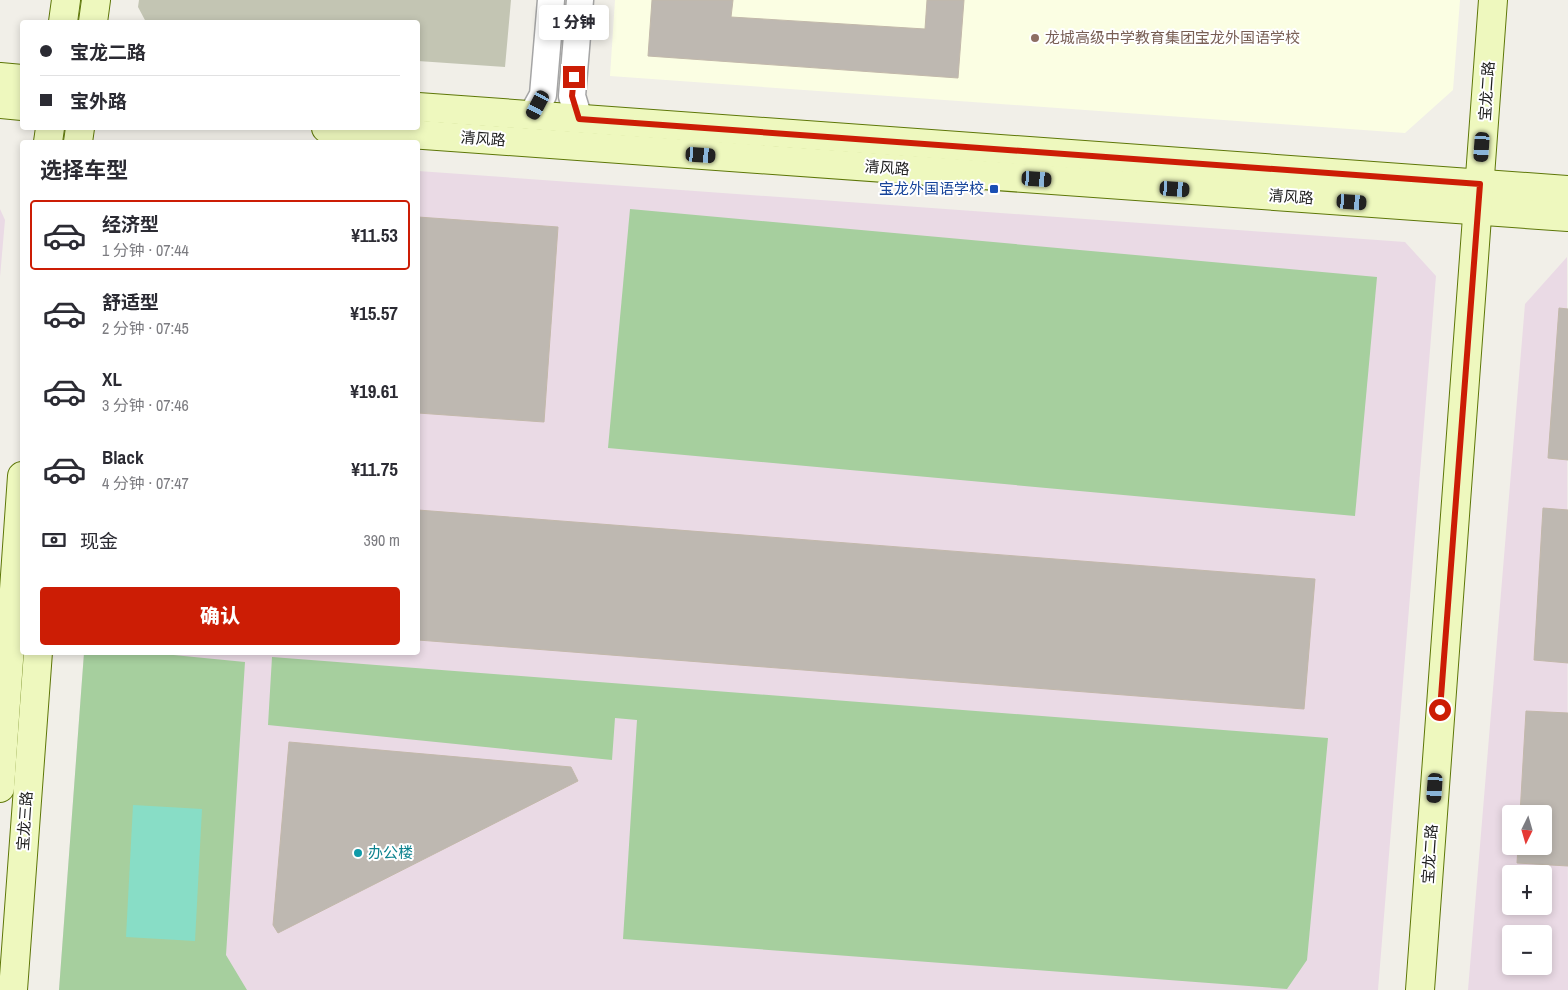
<!DOCTYPE html>
<html lang="zh">
<meta charset="utf-8">
<style>
:root{--surface:#fff;--page:#f2f2f3;--text:#2b2b33;--muted:#7c7c81;--line:#e1e1e2;--accent:#cc1d05}
body{margin:0;font-family:"Archivo Narrow","Noto Sans SC",sans-serif;background:var(--page);color:var(--text);height:100vh;display:flex;flex-direction:column;font-size:19px;white-space:nowrap}
*{box-sizing:border-box;margin:0}
p{font-size:16px;color:var(--muted)}
.icon{flex:none;width:28px;height:28px;fill:none;stroke:currentColor;stroke-width:2;stroke-linecap:round;stroke-linejoin:round}
.map{position:relative;flex:1;overflow:hidden}
.side{position:absolute;left:20px;top:140px;width:400px;height:515px;display:flex;flex-direction:column;background:var(--surface);border-radius:5px;box-shadow:0 2px 8px #0003}
.side>*{flex:none}
.guide{position:absolute;left:20px;top:20px;width:400px;height:110px;border-radius:5px;box-shadow:0 2px 8px #0003;display:grid;align-content:center;height:110px;padding:0 20px;background:var(--surface)}
.needle{width:32px;rotate:185deg}
.controls{position:absolute;left:1502px;top:805px;display:grid;gap:10px}
.controls a{display:grid;place-items:center;width:50px;height:50px;border-radius:5px;background:var(--surface);box-shadow:0 2px 8px #0003;font-size:25px}
.end{position:absolute;width:22px;height:22px;margin:-11px;border:6px solid #cc1d05;background:#fff;box-shadow:0 0 0 2px #fff}
.from{border-radius:50%}
.bubble{position:absolute;height:35px;border-radius:5px;background:var(--surface);box-shadow:0 2px 8px #0003;font-size:16px;font-weight:800;line-height:35px;text-align:center}
.car{position:absolute;width:15px;height:30px;margin:-15px -8px;border-radius:6px;box-shadow:0 0 4px 1px #0007;background:linear-gradient(#222 24%,#8ab4d8 0 40%,#222 0 76%,#8ab4d8 0 86%,#222 0)}
.guide b{display:flex;align-items:center;gap:18px;height:48px;font-size:19px}
.guide b+b{border-top:1px solid var(--line)}
.guide i{width:12px;height:12px;background:var(--text)}
ul{padding:0;list-style:none}
li{display:flex;align-items:center;gap:15px;height:70px;margin:0 10px 8px;padding:0 10px;border:2px solid transparent;border-radius:5px}
li div{flex:1}
li b{display:block;font-size:19px}
li em{font-style:normal;font-weight:800}
li.selected{border-color:var(--accent)}
li>.icon{width:45px;height:45px;stroke-width:1.5}
h2{padding:0 20px;font-size:22px;line-height:60px}
.pay{display:flex;align-items:center;gap:12px;height:55px;padding:0 20px;font-size:19px}
.pay p{margin-inline-start:auto}
.button{display:flex;gap:10px;margin-top:auto;padding:10px 20px}
.button a{flex:1;height:58px;border-radius:5px;background:var(--accent);color:#fff;font-size:20px;font-weight:800;line-height:58px;text-align:center}
.map>svg:first-child{display:block}
.industrial{fill:#eadae5;fill-rule:evenodd}
.education{fill:#fbfee3}
.construction{fill:#c3c5b3}
.forest{fill:#a6cf9e}
.pitch{fill:#88ddc6}
.building{fill:#beb8b1;stroke:#c2b8aa}
.lines{fill:none;stroke-linecap:round;stroke-linejoin:round}
.street-casing{stroke:#a5a5a5;stroke-width:29}
.secondary-casing{stroke:#5e7708;stroke-width:30}
.street{stroke:#fff;stroke-width:26}
.secondary{stroke:#eef8be;stroke-width:28}
.route{stroke:#cc1d05;stroke-width:6}
.education-dot{fill:#8d6e63;stroke:#fff;stroke-width:2}
.transit-dot{fill:#1a4fb4;stroke:#fff;stroke-width:2}
.culture-dot{fill:#0f9aa8;stroke:#fff;stroke-width:2}
.labels{text-anchor:middle;stroke-width:4;stroke-linejoin:round;paint-order:stroke}
.education-label{font-size:15px;fill:#785e54;stroke:#fff;text-anchor:start}
.street-label{font-size:15px;fill:#212121;stroke:#fff}
.transit-label{font-size:15px;fill:#164399;stroke:#fff;text-anchor:end}
.culture-label{font-size:15px;fill:#0d838f;stroke:#fff;text-anchor:start}
</style>
<div class="map">
<svg width="1568" height="990" viewBox="0 0 1568 990">
<rect width="100%" height="100%" fill="#f1efe8"/>
<g class="industrial">
<path d="M418,171l987,71 31,34 -58,714h-1319l25,-337 334,-1z"/>
<path d="M0,209l5,11 -5,57z"/>
<path d="M1567,257l1,733h-100l57,-686zM1511,814h33v32h-33zM1511,874h33v32h-33zM1511,934h33v32h-33z"/>
</g>
<path class="education" d="M615,0h845l-7,90 -48,43 -795,-57z"/>
<path class="construction" d="M139,0h372l-6,67 -87,-6v-39h-272l-8,-15z"/>
<g class="forest">
<path d="M630,209l747,68 -22,239 -747,-68z"/>
<path d="M84,653h69l92,9 -19,293 21,35h-188z"/>
<path d="M272,657l1056,81 -21,222 -20,29 -664,-50 14,-219 -22,-2 -3,42 -344,-35z"/>
</g>
<path class="pitch" d="M133,805l69,4 -7,132 -69,-4z"/>
<g class="building">
<path d="M652,0h81l-2,17 194,12 2,-29h37l-6,78 -310,-22z"/>
<path d="M418,217l140,10 -14,195 -126,-9z"/>
<path d="M1559,308l9,1v151l-20,-2z"/>
<path d="M1543,508l25,2v153l-34,-3z"/>
<path d="M418,510l897,69 -11,130 -886,-69z"/>
<path d="M1526,711l42,2v153l-51,-3 1,-17h26v-32h-24z"/>
<path d="M289,742l282,25 7,14 -300,152 -5,-8z"/>
</g>
<g class="lines">
<g class="street-casing">
<g id="street">
<path d="M532,115l11,-20 8,-95"/>
<path d="M579,119l-7,-23 8,-96"/>
</g>
</g>
<g class="secondary-casing">
<g id="secondary">
<path d="M63,22l3,-22"/>
<path d="M93,22l3,-22"/>
<path d="M0,77l22,2"/>
<path d="M0,104l22,2"/>
<path d="M418,107l1150,83"/>
<path d="M326,128l1242,89"/>
<path d="M48,142l2,-14"/>
<path d="M78,142l2,-14"/>
<path d="M0,788l22,-312"/>
<path d="M13,990l25,-338"/>
<path d="M1420,990l73,-990"/>
</g>
</g>
<use href="#street" class="street"/>
<use href="#secondary" class="secondary"/>
</g>
<g class="lines">
<path class="route" d="M574,77l-2,19 7,23 901,65 -40,526"/>
</g>
<circle class="education-dot" cx="1035" cy="38" r="5"/>
<rect class="transit-dot" x="989" y="184" width="10" height="10" rx="2.5"/>
<circle class="culture-dot" cx="358" cy="853" r="5"/>
<g class="labels">
<g class="education-label">
<text x="1045" y="43">龙城高级中学教育集团宝龙外国语学校</text>
</g>
<g class="street-label">
<text transform="translate(1487 91) rotate(-86)" y="5">宝龙二路</text>
<text transform="translate(483 139) rotate(4)" y="5">清风路</text>
<text transform="translate(887 168) rotate(4)" y="5">清风路</text>
<text transform="translate(1291 197) rotate(4)" y="5">清风路</text>
<text transform="translate(25 821) rotate(-86)" y="5">宝龙三路</text>
<text transform="translate(1430 854) rotate(-86)" y="5">宝龙二路</text>
</g>
<g class="transit-label">
<text x="984" y="194">宝龙外国语学校</text>
</g>
<g class="culture-label">
<text x="368" y="858">办公楼</text>
</g>
</g>
</svg>
<div class="controls">
<a><svg class="needle" viewBox="-14 -14 28 28"><path d="M0-13l5 13h-10z" fill="#e53935"/><path d="M0 13l5-13h-10z" fill="#7c7c81"/></svg></a>
<a>+</a>
<a>−</a>
</div>
<i class="end from" style="left:1440px;top:710px"></i>
<i class="end" style="left:574px;top:77px"></i>
<div class="bubble" style="left:539px;top:5px;width:70px">1 分钟</div>
<i class="car" style="left:538px;top:105px;rotate:208deg"></i>
<i class="car" style="left:1482px;top:147px;rotate:184deg"></i>
<i class="car" style="left:701px;top:155px;rotate:94deg"></i>
<i class="car" style="left:1037px;top:179px;rotate:94deg"></i>
<i class="car" style="left:1175px;top:189px;rotate:94deg"></i>
<i class="car" style="left:1352px;top:202px;rotate:94deg"></i>
<i class="car" style="left:1435px;top:788px;rotate:184deg"></i>
<div class="guide">
<b><i class="from"></i>宝龙二路</b>
<b><i></i>宝外路</b>
</div>
<section class="side">
<h2>选择车型</h2>
<ul>
<li class="selected"><svg class="icon" aria-label="car" viewBox="0 0 24 24"><path d="M5 17H2v-5l4-1 3-4h7l3 4 3 1v5h-3M9 17h6M6 11h13"/><circle cx="7" cy="17" r="2"/><circle cx="17" cy="17" r="2"/></svg><div><b>经济型</b><p>1 分钟 · 07:44</p></div><em>¥11.53</em></li>
<li><svg class="icon" aria-label="car" viewBox="0 0 24 24"><path d="M5 17H2v-5l4-1 3-4h7l3 4 3 1v5h-3M9 17h6M6 11h13"/><circle cx="7" cy="17" r="2"/><circle cx="17" cy="17" r="2"/></svg><div><b>舒适型</b><p>2 分钟 · 07:45</p></div><em>¥15.57</em></li>
<li><svg class="icon" aria-label="car" viewBox="0 0 24 24"><path d="M5 17H2v-5l4-1 3-4h7l3 4 3 1v5h-3M9 17h6M6 11h13"/><circle cx="7" cy="17" r="2"/><circle cx="17" cy="17" r="2"/></svg><div><b>XL</b><p>3 分钟 · 07:46</p></div><em>¥19.61</em></li>
<li><svg class="icon" aria-label="car" viewBox="0 0 24 24"><path d="M5 17H2v-5l4-1 3-4h7l3 4 3 1v5h-3M9 17h6M6 11h13"/><circle cx="7" cy="17" r="2"/><circle cx="17" cy="17" r="2"/></svg><div><b>Black</b><p>4 分钟 · 07:47</p></div><em>¥11.75</em></li>
</ul>
<div class="pay"><svg class="icon" aria-label="cash" viewBox="0 0 24 24"><path d="M3 7h18v10H3z"/><circle cx="12" cy="12" r="2"/></svg>现金<p>390 m</p></div>
<div class="button"><a>确认</a></div>
</section>
</div>
